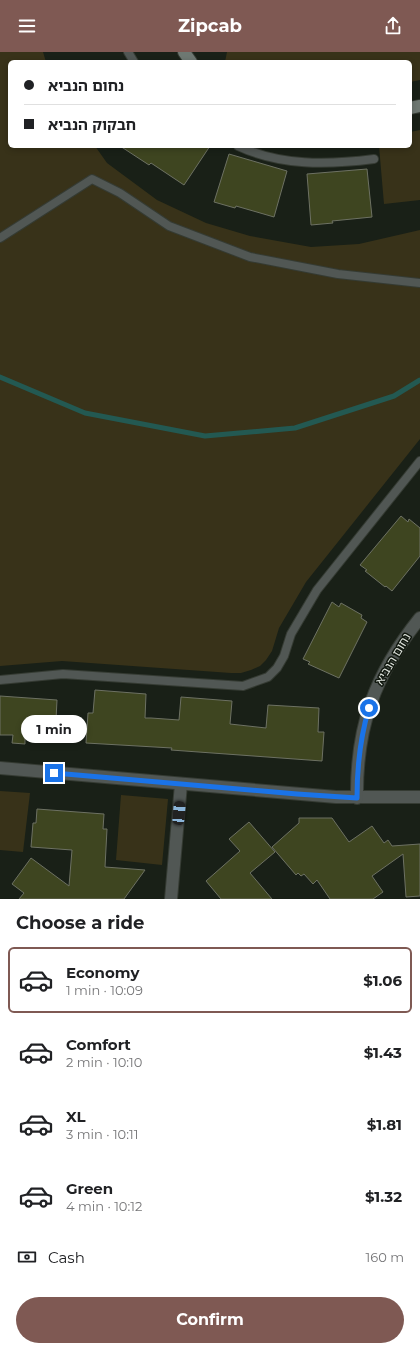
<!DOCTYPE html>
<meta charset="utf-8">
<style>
:root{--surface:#fff;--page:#f6f6f6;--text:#202124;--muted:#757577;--line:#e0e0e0;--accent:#7f5953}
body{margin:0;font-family:Montserrat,"Noto Sans Hebrew",sans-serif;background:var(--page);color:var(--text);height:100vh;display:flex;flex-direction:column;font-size:15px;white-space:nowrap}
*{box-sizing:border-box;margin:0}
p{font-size:13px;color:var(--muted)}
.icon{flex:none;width:22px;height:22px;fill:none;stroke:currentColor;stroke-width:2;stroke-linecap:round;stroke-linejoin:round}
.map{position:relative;height:847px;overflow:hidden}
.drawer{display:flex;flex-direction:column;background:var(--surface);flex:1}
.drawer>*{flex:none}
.top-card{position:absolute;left:8px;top:8px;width:404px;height:88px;border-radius:6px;box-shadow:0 2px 6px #0003;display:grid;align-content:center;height:88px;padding:0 16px;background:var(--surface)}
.end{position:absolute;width:18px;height:18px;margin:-9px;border:5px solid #1a73e8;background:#fff;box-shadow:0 0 0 2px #fff}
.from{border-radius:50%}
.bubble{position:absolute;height:28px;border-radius:14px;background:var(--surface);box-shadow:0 2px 6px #0003;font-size:13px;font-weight:700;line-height:28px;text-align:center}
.car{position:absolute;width:12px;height:24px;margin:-12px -6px;border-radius:5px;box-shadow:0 0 3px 1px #0007;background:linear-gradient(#222 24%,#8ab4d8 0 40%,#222 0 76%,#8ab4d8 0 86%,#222 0)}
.top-card b{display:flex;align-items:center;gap:14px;height:38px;font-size:15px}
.top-card b+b{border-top:1px solid var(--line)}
.top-card i{width:10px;height:10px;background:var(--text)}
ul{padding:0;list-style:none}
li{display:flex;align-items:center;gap:12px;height:66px;margin:0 8px 6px;padding:0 8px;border:2px solid transparent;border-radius:6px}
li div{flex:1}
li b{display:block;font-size:15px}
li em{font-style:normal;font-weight:700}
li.current{border-color:var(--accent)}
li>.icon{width:36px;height:36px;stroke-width:1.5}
h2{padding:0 16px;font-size:18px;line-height:48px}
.pay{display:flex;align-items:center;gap:10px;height:44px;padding:0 16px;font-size:15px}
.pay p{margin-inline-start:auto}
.action{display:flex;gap:8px;margin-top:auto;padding:8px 16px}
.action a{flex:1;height:46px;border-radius:24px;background:var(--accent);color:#fff;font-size:16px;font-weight:700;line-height:46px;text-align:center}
header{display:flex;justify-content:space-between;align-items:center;height:52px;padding:0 16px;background:var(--accent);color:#fff;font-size:18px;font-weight:700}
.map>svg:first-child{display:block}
.green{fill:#383219}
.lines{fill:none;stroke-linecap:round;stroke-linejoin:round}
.stream{stroke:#235952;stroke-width:5}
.building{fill:#3e4520;stroke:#6d7163}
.lane-casing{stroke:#353b33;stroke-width:10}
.street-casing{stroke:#353b33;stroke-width:14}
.secondary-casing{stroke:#353b33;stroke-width:14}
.lane{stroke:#515754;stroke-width:8}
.street{stroke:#515754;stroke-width:12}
.secondary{stroke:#6e7872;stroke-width:12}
.route{stroke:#1a73e8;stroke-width:5}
.labels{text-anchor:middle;stroke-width:3;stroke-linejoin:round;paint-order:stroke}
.street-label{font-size:12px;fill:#dfe4dd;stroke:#10170e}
</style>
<header><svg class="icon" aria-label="menu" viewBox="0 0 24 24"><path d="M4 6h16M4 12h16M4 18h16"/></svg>Zipcab<svg class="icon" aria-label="share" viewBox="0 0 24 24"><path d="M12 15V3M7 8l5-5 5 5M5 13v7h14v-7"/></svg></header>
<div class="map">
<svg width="420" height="847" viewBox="0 0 420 847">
<rect width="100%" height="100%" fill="#192017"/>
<g class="green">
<path d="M0,0h43l3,10h-36v84h85l12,17 50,37 49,23 44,13 61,11 48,-3 61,-14v209l-114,143 -27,46 -7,23 -6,9 -6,6 -9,4 -10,3h-10l-169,-12 -62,5z"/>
<path d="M227,0h193v28l-10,2v-20h-185z"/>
<path d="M420,78v70l-36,4 -5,-58h31v-14z"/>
<path d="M0,739l30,2 -7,59 -23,-2z"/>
<path d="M121,743l47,4 -6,66 -46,-5z"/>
</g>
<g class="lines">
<path class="stream" d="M0,325l85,36 120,23 90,-8 99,-32 26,-16"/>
</g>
<g class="building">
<path d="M120,94h90l-26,39 -33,-22 -2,2z"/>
<path d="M229,102l58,17 -13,46 -38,-11 -1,2 -21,-6z"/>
<path d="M367,117l5,48 -40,4 1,2 -22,2 -4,-51z"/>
<path d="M401,464l7,6 1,-3 11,9v28l-28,35 -6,-5 -1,1 -20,-16 2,-1 -7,-5z"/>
<path d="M332,550l7,5 2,-4 21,12 -1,3 6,4 -28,56 -31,-14 2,-2 -7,-3z"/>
<path d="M95,638l51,4 -1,24h6l28,2 2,-23 51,4 -2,23 36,4 2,-23 51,3 -1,24h6l-2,29 -151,-11 1,-2 -86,-5 2,-30h5z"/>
<path d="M0,644l57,4 -2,39 -30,-2v7l-13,-1 1,-8h-13z"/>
<path d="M37,757l67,5 -1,15h4l-2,38 40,3 -21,29h-105l5,-6 -12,-9 19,-26 38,28 3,-36 -41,-3 2,-24h3z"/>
<path d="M299,766h33l17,24 23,-16 12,17 4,-3 4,6 28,-2v52l-14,1 -3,-43 -31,22 11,16 -10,7h-43l-13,-19 -4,4 -9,-10 -3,2 -3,-3 -2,2 -24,-28 27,-24z"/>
<path d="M249,770l26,30 -25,21 22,26h-51l-15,-18 34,-30 -11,-12z"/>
</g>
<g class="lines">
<g class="lane-casing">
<g id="lane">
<path d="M128,0l6,10"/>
<path d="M238,94c43,20 89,19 136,13"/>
<path d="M0,186l92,-59 28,14 49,33 81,31 88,17 82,9"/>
<path d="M0,628l63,-6 180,12 25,-9 9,-9 7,-12 7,-22 26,-44 103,-129"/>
</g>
</g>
<g class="street-casing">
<g id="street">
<path d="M0,716l336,29h84"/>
<path d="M357,746c-1,-72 18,-124 63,-180"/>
<path d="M171,847l10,-115"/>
</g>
</g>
<g class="secondary-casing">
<g id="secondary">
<path d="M184,0l7,10"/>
<path d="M410,56l10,-2"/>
</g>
</g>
<use href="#lane" class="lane"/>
<use href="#street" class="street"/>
<use href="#secondary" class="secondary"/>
</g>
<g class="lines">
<path class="route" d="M54,721l243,21 60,4c0,-32 3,-60 12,-90"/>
</g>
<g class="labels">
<g class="street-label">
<text transform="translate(393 607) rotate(-59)" y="4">נחום הנביא</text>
</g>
</g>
</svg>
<i class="end from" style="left:369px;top:656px"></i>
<i class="end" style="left:54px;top:721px"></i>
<div class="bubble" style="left:21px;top:663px;width:66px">1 min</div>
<i class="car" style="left:179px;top:761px;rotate:5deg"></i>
<div class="top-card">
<b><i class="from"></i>נחום הנביא</b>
<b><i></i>חבקוק הנביא</b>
</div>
</div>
<section class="drawer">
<h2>Choose a ride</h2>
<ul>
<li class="current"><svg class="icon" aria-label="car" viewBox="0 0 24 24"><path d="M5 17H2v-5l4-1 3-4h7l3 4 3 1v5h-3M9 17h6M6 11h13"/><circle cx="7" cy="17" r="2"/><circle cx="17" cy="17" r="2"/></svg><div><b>Economy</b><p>1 min · 10:09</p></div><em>$1.06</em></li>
<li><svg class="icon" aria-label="car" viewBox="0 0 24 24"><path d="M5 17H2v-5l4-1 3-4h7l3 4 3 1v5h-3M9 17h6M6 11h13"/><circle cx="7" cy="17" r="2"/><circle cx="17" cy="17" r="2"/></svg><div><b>Comfort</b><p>2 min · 10:10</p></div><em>$1.43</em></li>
<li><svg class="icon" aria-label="car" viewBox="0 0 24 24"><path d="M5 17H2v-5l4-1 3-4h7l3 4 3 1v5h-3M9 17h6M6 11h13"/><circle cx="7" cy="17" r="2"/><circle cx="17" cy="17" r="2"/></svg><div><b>XL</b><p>3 min · 10:11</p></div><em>$1.81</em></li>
<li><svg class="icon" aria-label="car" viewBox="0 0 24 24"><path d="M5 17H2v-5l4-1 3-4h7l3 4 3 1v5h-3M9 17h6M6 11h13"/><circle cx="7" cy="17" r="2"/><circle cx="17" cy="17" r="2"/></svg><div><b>Green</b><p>4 min · 10:12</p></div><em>$1.32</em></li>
</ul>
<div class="pay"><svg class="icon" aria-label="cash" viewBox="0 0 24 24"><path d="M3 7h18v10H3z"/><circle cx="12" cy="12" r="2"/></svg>Cash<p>160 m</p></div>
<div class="action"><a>Confirm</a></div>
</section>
